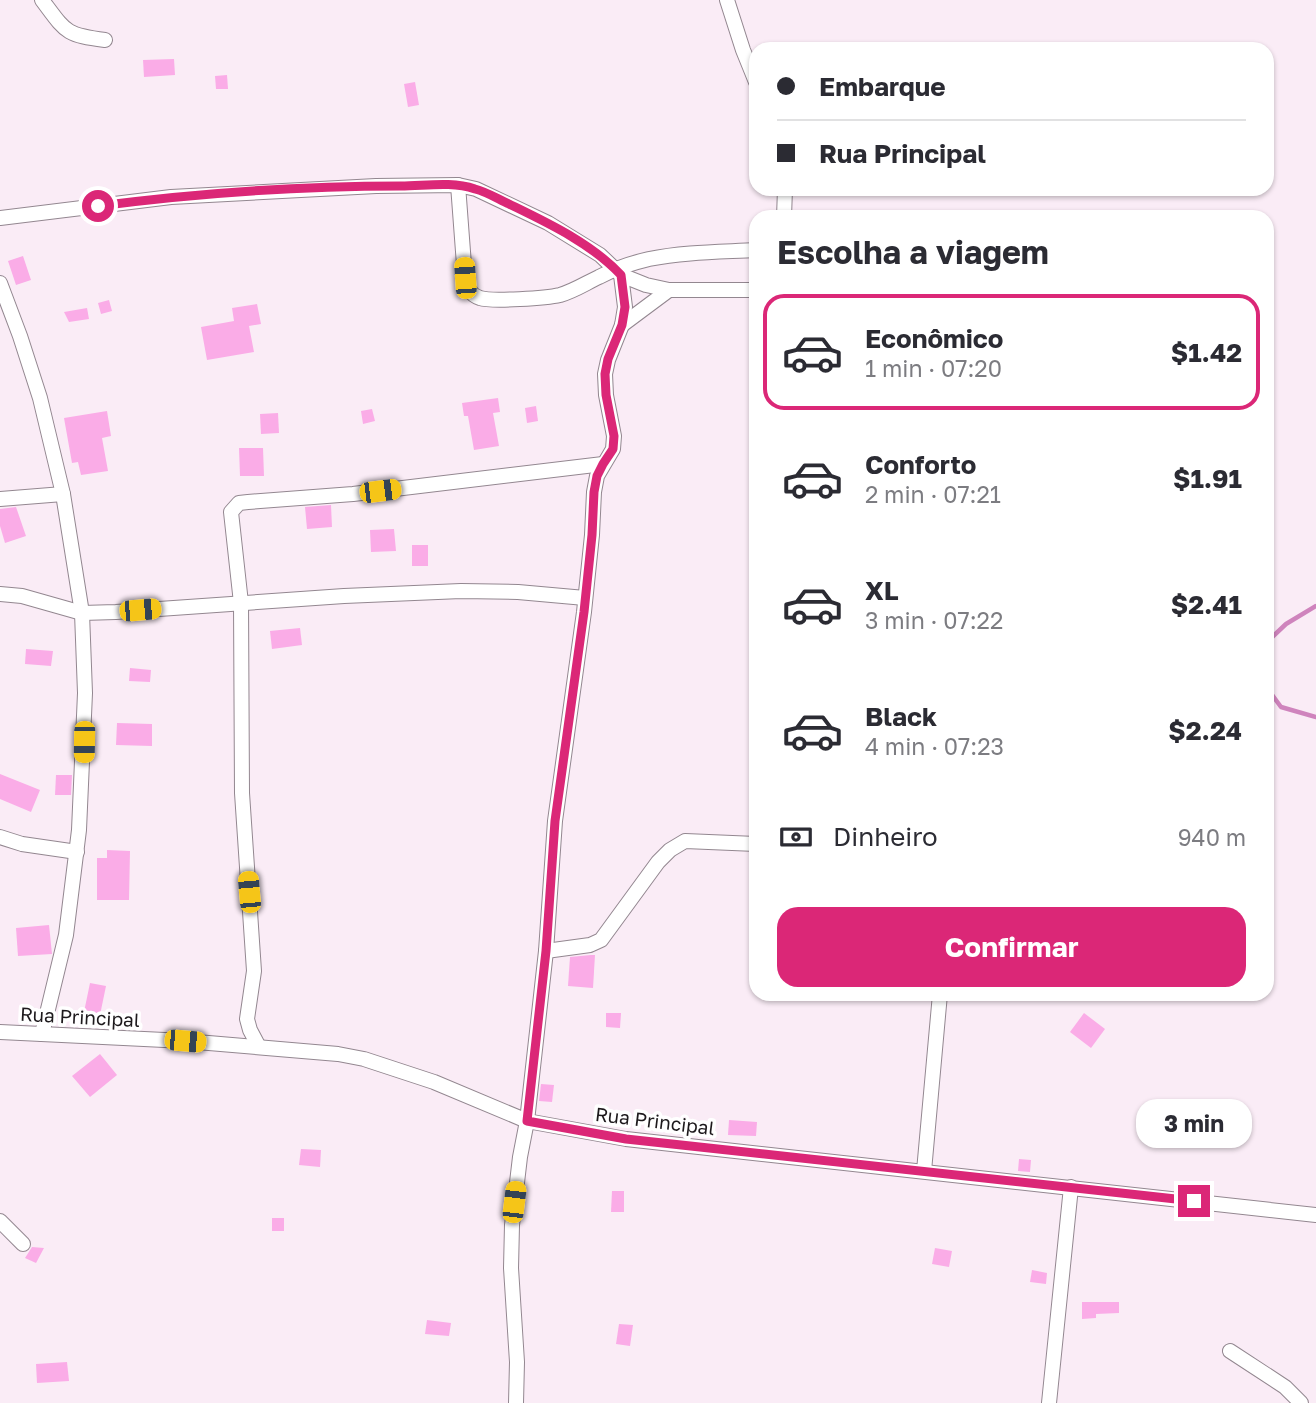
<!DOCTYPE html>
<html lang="pt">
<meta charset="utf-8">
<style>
:root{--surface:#fff;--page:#f7f7f7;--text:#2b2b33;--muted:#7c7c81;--line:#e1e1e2;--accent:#db2777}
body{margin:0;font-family:"Golos Text",sans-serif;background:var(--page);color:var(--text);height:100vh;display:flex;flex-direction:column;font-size:26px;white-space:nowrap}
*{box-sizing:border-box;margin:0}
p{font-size:23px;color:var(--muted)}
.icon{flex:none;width:38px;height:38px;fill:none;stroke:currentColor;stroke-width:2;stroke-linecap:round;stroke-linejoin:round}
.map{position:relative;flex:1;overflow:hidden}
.side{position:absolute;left:749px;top:210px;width:525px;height:791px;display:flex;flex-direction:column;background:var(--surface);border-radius:21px;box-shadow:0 2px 5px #0004}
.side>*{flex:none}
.top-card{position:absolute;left:749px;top:42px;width:525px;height:154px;border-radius:21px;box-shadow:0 2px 5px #0004;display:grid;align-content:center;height:154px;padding:0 28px;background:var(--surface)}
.end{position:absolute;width:32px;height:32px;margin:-16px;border:9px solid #db2777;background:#fff;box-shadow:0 0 0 4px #fff}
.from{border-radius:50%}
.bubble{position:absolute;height:49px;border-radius:21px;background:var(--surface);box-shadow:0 2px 5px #0004;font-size:23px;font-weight:700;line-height:49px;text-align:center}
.car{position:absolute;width:21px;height:42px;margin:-21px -10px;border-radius:9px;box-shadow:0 0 5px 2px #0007;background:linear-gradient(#f5c518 24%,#345 0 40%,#f5c518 0 76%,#345 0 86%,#f5c518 0)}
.top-card b{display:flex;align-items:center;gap:24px;height:66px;font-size:26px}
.top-card b+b{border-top:2px solid var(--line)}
.top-card i{width:18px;height:18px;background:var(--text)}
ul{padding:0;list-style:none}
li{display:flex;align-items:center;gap:21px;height:116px;margin:0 14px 10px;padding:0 14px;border:4px solid transparent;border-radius:21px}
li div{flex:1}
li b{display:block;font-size:26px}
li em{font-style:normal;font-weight:700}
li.active{border-color:var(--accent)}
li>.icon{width:63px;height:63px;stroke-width:1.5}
h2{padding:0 28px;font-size:32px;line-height:84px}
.pay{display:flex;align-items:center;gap:18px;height:77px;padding:0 28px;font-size:26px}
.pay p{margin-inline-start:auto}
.primary-button{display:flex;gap:14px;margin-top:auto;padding:14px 28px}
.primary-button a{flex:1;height:80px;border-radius:21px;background:var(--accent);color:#fff;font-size:28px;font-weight:700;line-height:80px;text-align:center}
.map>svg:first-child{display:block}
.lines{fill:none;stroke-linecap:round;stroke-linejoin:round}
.stream{stroke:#cf84bd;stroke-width:4.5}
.building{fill:#faace7}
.street-casing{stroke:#938790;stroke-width:16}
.street{stroke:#fff;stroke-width:14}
.route{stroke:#db2777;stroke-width:9}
.labels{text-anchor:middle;stroke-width:7;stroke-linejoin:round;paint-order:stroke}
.street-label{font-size:19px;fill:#1d191c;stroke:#fff}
</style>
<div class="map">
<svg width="1316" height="1403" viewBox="0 0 1316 1403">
<rect width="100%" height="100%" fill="#faecf6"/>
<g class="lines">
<g class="stream">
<path d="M1267,642l19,-18 30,-18"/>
<path d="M1267,688l14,19 35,10"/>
</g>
</g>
<g class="building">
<path d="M174,59l1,16 -31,2 -1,-17z"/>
<path d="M227,75l1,14h-12l-1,-13z"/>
<path d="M415,82l4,23 -11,2 -4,-23z"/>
<path d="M23,256l8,24 -15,5 -8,-24z"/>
<path d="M109,300l3,11 -11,3 -3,-11z"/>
<path d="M257,304l4,20 -12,2 5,26 -47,8 -6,-33 33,-6 -2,-13z"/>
<path d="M87,308l2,11 -20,3 -5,-10z"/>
<path d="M498,398l2,14 -7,1 6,33 -25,4 -6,-34h-4l-2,-13z"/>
<path d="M536,406l2,15 -11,2 -2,-15z"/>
<path d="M372,409l3,12 -12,3 -2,-13z"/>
<path d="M107,411l4,25 -9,2 6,33 -27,4 -3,-13 -6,1 -8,-45z"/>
<path d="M278,413l1,20 -18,1 -1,-20z"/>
<path d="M239,448h24l1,28h-24z"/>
<path d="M331,505l1,22 -25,2 -2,-22z"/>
<path d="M16,507l10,29 -21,7 -5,-17v-17z"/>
<path d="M394,529l2,22 -25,1 -1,-22z"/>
<rect x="412" y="545" width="16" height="21"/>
<path d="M300,628l2,17 -30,4 -2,-18z"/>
<path d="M26,649l27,2 -2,15 -26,-2z"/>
<path d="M130,668l21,2 -1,12 -21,-1z"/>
<path d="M117,723l35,1v22l-36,-1z"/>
<path d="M0,774l40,16 -9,22 -31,-13z"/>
<path d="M56,775h16l-1,20h-16z"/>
<path d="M107,850l23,1 -1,49h-32v-42h10z"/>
<path d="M49,925l3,29 -34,2 -2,-28z"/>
<path d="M591,955h4l-2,33 -25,-2 2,-29z"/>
<path d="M90,983l16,3 -6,29 -16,-3z"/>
<path d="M606,1013h15l-1,15 -14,-1z"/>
<path d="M1084,1013l21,16 -14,19 -21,-16z"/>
<path d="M100,1054l17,21 -27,22 -18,-21z"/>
<path d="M541,1084l13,1 -2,17 -13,-1z"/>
<path d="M729,1120l28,2 -1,14 -28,-1z"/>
<path d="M301,1149l20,1 -1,17 -21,-2z"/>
<path d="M1019,1159l12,1 -1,12 -12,-1z"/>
<path d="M612,1191h12v21h-13z"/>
<rect x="272" y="1218" width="12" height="13"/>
<path d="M32,1247l12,1 -8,15 -11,-5z"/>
<path d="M935,1248l17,3 -3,16 -17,-3z"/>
<path d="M1032,1270l15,3 -1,11 -16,-2z"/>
<path d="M1082,1302h37v11l-23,1v4l-14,1z"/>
<path d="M427,1320l24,3 -2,13 -24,-2z"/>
<path d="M619,1324l14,1 -3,21 -14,-2z"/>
<path d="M67,1362l2,19 -32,2 -1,-19z"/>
</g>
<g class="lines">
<g class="street-casing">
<g id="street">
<path d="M42,0c24,32 23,35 63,40"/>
<path d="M727,0l16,50 13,32"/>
<path d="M458,185l7,93c2,9 5,17 15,20 12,4 67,0 80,-3 14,-4 26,-12 39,-18 15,-8 33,-14 50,-18 35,-7 71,-7 107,-9"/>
<path d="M784,217l1,-28"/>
<path d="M0,218l171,-21 205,-11 82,-1 18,4 72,34 52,32 21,20 25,10 23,5h87"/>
<path d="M0,283l20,53 20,62 23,96 19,119 3,80 -6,137 -13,105 -24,99"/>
<path d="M622,325l47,-35"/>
<path d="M0,499l63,-5"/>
<path d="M0,594l22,2 60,17 34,-1 228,-16 117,-5 57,1 67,6"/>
<path d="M0,837l22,7 55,8"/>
<path d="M546,951l44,-6 11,-5 57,-78 12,-12 15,-9 71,3"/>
<path d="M0,1032l185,9 153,13 26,5 70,23 93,39 99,18 690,76"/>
<path d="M259,1047l-9,-17 -3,-11 7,-48 -12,-178 -1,-190 -10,-91 8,-9 9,-1 105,-8 250,-30"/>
<path d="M924,1171l16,-177"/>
<path d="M0,1221l23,23"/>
<path d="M1230,1351l55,36 16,16"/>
<path d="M516,1403l1,-41 -6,-94 1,-43 8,-68 7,-36 19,-170 9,-130 29,-209 8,-77 2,-43 3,-16 16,-27 1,-13 -8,-41 -1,-21 3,-14 14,-35 3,-18 -4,-32"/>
<path d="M1049,1403l22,-216"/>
</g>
</g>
<use href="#street" class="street"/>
</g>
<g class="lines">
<path class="route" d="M98,206c100,-13 202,-20 303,-20 24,0 50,-5 74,3 12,3 23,10 34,15 39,19 82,39 112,71l4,32 -3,18 -14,34 -3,15 1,21 8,41 -1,13 -10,15 -6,12 -3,16 -2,43 -8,77 -29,209 -9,130 -19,170 99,18 568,62"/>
</g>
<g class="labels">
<g class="street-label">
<text transform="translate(80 1017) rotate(3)" y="7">Rua Principal</text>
<text transform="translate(655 1121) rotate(7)" y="7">Rua Principal</text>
</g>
</g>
</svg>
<i class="end from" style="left:98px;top:206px"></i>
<i class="end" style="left:1194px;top:1201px"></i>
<div class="bubble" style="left:1136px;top:1099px;width:116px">3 min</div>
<i class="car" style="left:465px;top:278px;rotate:356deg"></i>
<i class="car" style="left:380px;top:491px;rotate:83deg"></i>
<i class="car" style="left:140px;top:610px;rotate:85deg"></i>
<i class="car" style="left:84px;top:742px;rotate:181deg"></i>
<i class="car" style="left:249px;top:892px;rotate:355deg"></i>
<i class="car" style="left:185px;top:1041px;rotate:95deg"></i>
<i class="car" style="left:514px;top:1202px;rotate:7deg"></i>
<div class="top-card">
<b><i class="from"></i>Embarque</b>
<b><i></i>Rua Principal</b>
</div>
<section class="side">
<h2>Escolha a viagem</h2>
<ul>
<li class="active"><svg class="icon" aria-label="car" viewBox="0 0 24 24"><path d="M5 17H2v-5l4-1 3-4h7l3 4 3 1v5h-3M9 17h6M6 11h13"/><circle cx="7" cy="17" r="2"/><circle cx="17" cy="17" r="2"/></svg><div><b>Econômico</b><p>1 min · 07:20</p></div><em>$1.42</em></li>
<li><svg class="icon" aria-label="car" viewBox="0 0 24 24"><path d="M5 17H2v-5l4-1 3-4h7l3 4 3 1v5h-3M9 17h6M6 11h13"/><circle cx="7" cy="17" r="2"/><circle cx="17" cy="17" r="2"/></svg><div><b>Conforto</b><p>2 min · 07:21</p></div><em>$1.91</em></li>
<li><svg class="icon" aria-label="car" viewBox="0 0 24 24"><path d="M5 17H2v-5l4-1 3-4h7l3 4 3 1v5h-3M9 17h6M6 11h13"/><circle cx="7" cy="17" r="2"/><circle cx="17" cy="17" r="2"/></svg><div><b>XL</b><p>3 min · 07:22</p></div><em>$2.41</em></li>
<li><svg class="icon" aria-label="car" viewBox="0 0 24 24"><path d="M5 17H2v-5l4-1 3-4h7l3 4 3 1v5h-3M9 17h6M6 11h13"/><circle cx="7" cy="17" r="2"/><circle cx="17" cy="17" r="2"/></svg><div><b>Black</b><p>4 min · 07:23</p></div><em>$2.24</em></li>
</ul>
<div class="pay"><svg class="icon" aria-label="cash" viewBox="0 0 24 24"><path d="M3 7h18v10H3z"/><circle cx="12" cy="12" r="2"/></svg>Dinheiro<p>940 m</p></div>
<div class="primary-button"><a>Confirmar</a></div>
</section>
</div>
